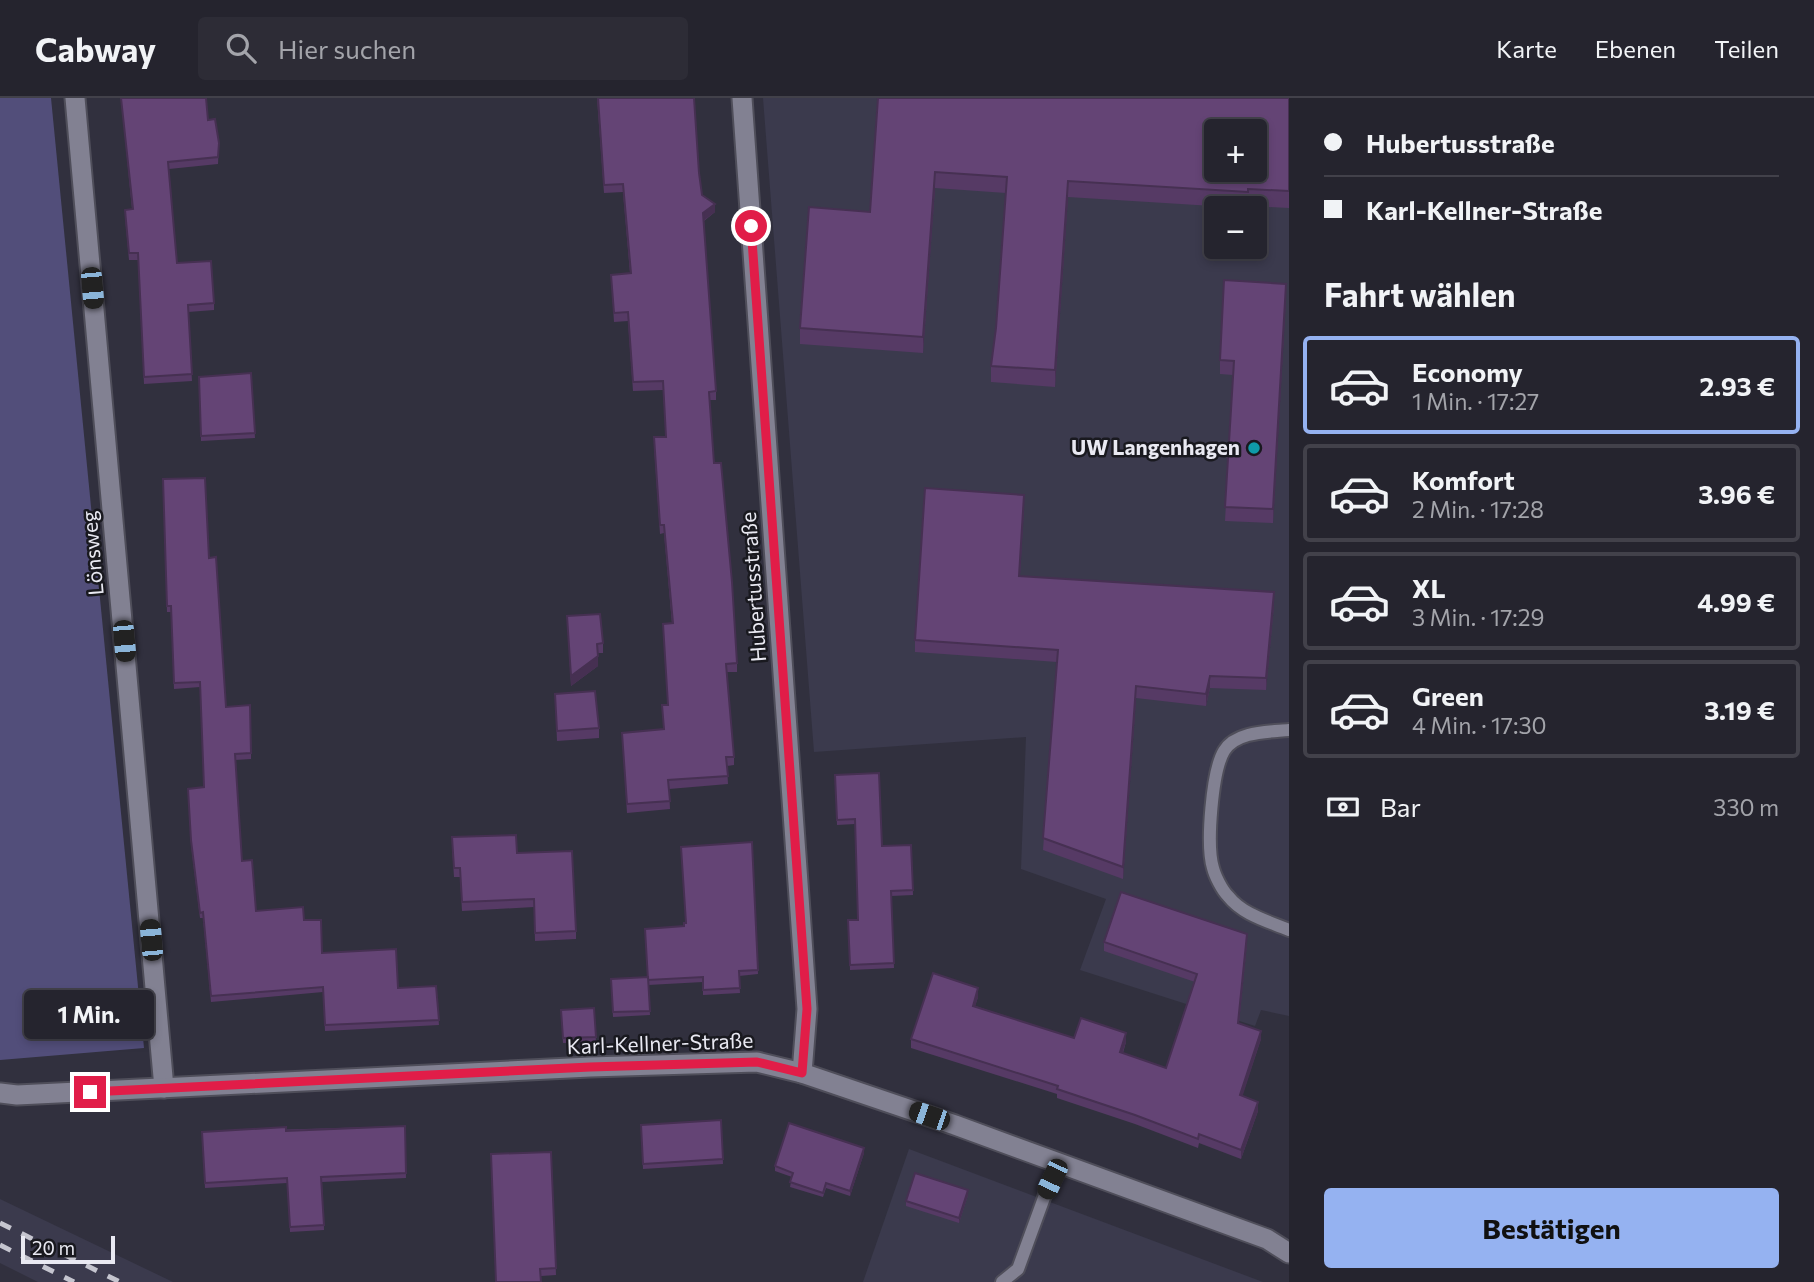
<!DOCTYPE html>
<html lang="de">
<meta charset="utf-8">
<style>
:root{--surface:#25242e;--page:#2d2c36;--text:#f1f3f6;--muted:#a3a4aa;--line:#42414a;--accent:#95b2f1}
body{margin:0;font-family:Commissioner,sans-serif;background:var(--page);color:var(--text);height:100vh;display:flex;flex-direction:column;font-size:26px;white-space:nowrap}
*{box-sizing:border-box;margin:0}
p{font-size:23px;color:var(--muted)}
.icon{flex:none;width:38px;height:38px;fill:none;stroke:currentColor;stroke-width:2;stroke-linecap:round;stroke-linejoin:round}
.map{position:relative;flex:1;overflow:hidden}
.sheet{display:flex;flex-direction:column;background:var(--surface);width:525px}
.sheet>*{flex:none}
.top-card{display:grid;align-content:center;height:154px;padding:0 35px;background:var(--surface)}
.fabs{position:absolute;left:1204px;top:21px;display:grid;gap:14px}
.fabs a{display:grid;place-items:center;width:63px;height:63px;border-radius:7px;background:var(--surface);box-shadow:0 4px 10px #0003,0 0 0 2px var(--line);font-size:35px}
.scale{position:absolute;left:21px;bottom:18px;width:94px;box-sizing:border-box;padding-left:7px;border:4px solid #e9e9f2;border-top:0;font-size:19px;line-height:24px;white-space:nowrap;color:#e9e9f2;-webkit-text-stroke:5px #19191f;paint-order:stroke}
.end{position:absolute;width:32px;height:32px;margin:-16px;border:9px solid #e11d48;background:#fff;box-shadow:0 0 0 4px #fff}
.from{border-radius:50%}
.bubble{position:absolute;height:49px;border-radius:7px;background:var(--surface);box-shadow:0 4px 10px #0003,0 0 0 2px var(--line);font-size:23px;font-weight:700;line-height:49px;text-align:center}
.car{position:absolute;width:21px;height:42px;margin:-21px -10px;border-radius:9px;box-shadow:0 0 5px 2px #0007;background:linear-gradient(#222 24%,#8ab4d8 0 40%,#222 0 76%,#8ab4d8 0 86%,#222 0)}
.top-card b{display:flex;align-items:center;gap:24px;height:66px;font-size:26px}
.top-card b+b{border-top:2px solid var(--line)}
.top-card i{width:18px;height:18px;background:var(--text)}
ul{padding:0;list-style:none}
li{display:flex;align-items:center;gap:21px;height:98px;margin:0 14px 10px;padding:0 21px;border:4px solid var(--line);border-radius:7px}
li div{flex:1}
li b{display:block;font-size:26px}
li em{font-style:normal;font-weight:700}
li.on{border-color:var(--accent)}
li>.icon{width:63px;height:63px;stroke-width:1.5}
h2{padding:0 35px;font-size:32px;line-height:84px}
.pay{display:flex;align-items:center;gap:18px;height:77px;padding:0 35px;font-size:26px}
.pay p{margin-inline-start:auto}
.primary-button{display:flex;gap:14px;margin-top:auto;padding:14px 35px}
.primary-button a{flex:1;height:80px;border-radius:7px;background:var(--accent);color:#111;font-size:28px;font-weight:700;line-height:80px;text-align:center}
header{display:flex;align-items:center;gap:42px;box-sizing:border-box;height:98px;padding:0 35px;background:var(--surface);border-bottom:2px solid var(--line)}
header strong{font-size:33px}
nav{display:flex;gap:38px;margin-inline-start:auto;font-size:24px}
.search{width:490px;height:63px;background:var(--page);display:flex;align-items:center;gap:18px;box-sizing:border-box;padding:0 24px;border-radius:7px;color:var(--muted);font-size:26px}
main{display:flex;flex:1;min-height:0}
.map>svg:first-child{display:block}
.built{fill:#3b3a4d;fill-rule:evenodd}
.green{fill:#524e7a}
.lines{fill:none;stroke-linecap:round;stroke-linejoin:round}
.service-casing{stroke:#4f4e5a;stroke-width:16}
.minor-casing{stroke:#4f4e5a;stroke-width:23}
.service{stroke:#828192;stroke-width:12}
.minor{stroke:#828192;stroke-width:19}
.rail{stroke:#c5c5cf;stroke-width:5;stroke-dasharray:12 12;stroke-linecap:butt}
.wall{fill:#563a65}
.shaded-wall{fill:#463052}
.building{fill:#644475;stroke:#463052;stroke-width:2;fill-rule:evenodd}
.route{stroke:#e11d48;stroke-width:9}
.culture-dot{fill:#0f9aa8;stroke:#19191f;stroke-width:2.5}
.labels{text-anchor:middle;stroke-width:5;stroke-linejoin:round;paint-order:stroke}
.poi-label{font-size:21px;font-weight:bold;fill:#e9e9f2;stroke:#19191f;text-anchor:end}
.street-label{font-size:21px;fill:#e9e9f2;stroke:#19191f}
</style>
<header>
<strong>Cabway</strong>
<div class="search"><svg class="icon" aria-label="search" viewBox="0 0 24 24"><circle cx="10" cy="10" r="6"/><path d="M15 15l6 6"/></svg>Hier suchen</div>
<nav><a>Karte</a><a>Ebenen</a><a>Teilen</a></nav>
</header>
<main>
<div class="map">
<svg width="1289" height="1184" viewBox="0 0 1289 1184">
<rect width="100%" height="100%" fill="#31303e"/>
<g class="built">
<path d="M763,0h526v918l-28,-6 -6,16 -175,-56 26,-71 -85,-30 5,-132 -212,15zM1216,33h39v39h-39zM1216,110h39v39h-39z"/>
<path d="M909,1051l354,133h-400z"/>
<path d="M0,1101l173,83h-135l-38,-19z"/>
</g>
<path class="green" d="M0,0h51l93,950 -144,12z"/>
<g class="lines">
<g class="service-casing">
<g id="service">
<path d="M1289,632c-20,2 -53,1 -65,21 -12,20 -18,94 -11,117 2,8 9,22 15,28 15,19 40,25 61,34"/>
<path d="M1002,1184l16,-13 27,-74 15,-32"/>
</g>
</g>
<g class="minor-casing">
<g id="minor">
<path d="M75,0l89,990"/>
<path d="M742,0l65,911 -5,64"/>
<path d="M0,995l17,2 573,-28 167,-5 45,11 153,52 312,114 22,14"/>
</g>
</g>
<use href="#service" class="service"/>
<use href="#minor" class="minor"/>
<g class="rail">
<path d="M0,1125l120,59"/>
<path d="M0,1147l74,37"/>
</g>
</g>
<g class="wall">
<path d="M121,0h85l2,22 11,23 -1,21 -49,5 8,94 37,40v7l-26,2 4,69 -48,3 -6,-124h-9l-4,-43v-7l7,-1z"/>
<path d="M597,0h97l5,75 3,22 13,17 -11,9 12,170v9h-7l5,63 23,200v9h-10l7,85v8l-7,1 1,18 -59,5 1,20 -43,4 -5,-80 42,-4 -2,-24h5l5,-81 -8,-91 -4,1 -6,-88v-9h12l-3,-47 -30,1 -5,-70 -14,1 -3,-47 19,-2 -7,-81 -19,1z"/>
<path d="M878,0h411v110l-41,-2v2h-3l-177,-11 -13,190 -64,-5v-16l5,-38 10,-135 -71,-5 -12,165 -123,-9v-16l70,-116z"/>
<path d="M1286,200l-13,225 -48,-2 8,-146 -13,-1v-14z"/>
<path d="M251,275l4,65 -54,3 -2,-64z"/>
<path d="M163,381l46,79 17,149 25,46v6l-16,1 7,101 14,50 48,9 18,33 76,35 38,-2 3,39 -114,6 -2,-39 -112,10 -8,-84h-3l-9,-73 -3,-56 16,-2 -4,-100 -26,2 -3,-77h-4z"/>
<path d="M1024,409l-4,69 254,29 -8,85 -56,-2 -4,18 -70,-8 -13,181 -80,-29 14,-188 -142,-10v-12z"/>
<path d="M567,518l36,27v10h-5v13l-27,20z"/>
<path d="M555,596l44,34v10l-42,3z"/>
<path d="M835,677l47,71 29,-1 2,50 -22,1 3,72 -44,2 -2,-50h10l-3,-96 -18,1z"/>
<path d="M752,744l6,132 -19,2 1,17 -37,2v-13l-55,3 2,30 -37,2 -2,-38 37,-2 38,-54z"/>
<path d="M452,748l65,7 59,78v8l-41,2 -1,-34 -72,4 -2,-34h-6z"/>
<path d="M1104,844l143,1 -8,80 22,16 -19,57 16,15 -17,48 -42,-16 -1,5 -63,-24 -78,-26v-4l-146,-46v-9l67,-42 -3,9 99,32 52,4 -3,11 43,15 29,-86 -91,-31z"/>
<path d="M594,910l2,34 -33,1 -2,-33z"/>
<path d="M721,1022l2,44 -80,5 -2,-44z"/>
<path d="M405,1028l1,52 -84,4 2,48 -34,2 -3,-49 -82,5 -3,-56z"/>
<path d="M551,1054l5,123 -15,1 -45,6z"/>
<path d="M864,1055l-14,43 -24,-8 -3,9 -33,-10 2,-10 -17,-6v-5z"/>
<path d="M968,1097l-9,28 -53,-17v-5z"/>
</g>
<g class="shaded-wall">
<path d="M935,74v16l-12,165v-16z"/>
<path d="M1068,83v16l-13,190v-17z"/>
<path d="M715,106v8l-12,9v-8z"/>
<path d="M1286,186v14l-13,225v-14z"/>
<path d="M1024,397v12l-5,82v-13z"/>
<path d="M1274,494v13l-8,85v-12z"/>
<path d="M598,558v10l-27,20v-10z"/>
<path d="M1210,578v12l-4,18v-12z"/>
<path d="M1136,588v12l-13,181v-12z"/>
<path d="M1247,836v9l-9,89v-9z"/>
<path d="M978,890v9l-5,17v-8z"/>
<path d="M1261,933v8l-21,65v-9z"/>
<path d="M1126,935v9l-6,18v-8z"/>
<path d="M1258,1004v9l-17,48v-9z"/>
<path d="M864,1050v5l-14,43v-5z"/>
<path d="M968,1092v5l-9,28v-5z"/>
</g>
<g class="building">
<path d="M121,0h85l2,22 7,-1 4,24 -1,14 -50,5 9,101 34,-2 3,42 -26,2 4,69 -48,3 -6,-124h-9l-4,-43 8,-1z"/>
<path d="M598,0h96l5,75 3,22 13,9 -12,9 13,178 -7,1 5,71h7l11,119 5,81 -11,1 8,93h-8l2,19 -60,4 2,21 -43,3 -5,-71 42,-4 -2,-24h6l-5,-81 10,-1 -9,-98h-4l-6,-88h12l-3,-56 -30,1 -5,-70 -14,1 -3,-38 20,-2 -8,-89 -19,1z"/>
<path d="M878,0h411v93l-41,-2v3l-180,-11 -13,189 -64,-4 5,-38 11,-151 -72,-5 -12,165 -123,-9 9,-121 61,5zM1216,33h39v39h-39z"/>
<path d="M1224,182l62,4 -13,225 -48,-2 9,-146 -14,-1z"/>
<path d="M251,275l4,60 -54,3 -2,-59z"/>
<path d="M205,380l4,80 7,-1 10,150 24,-2 1,48 -16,1 7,107 10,-1 4,51 47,-4 1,13h17l1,33 74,-4 2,39 38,-2 3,34 -114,5 -2,-38 -112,9 -8,-84 -3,1 -9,-73 -3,-51 16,-2 -4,-105 -26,1 -3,-77h-4l-4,-127z"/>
<path d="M925,390l99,7 -5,81 255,16 -8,86 -56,-2 -4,18 -70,-8 -13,181 -80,-29 15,-188 -143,-10z"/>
<path d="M600,516l3,29 -6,1 1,12 -27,20 -4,-60z"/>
<path d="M595,593l4,37 -42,3 -2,-37z"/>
<path d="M879,675l3,73 29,-1 2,45 -22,1 3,72 -44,2 -2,-45h10l-3,-101 -18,1 -2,-45z"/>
<path d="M516,737l1,18 55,-2 4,80 -41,2 -1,-34 -72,3 -2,-34h-6l-2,-31z"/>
<path d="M752,744l6,128 -19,1 1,17 -37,2v-13l-55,3 -3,-51 39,-3v-3h2l-5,-76z"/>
<path d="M1121,794l126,42 -9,89 23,8 -21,64 18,7 -17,48 -42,-16 -1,5 -63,-24 -78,-26 1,-3 -147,-47 22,-66 45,15 -5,18 101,32 7,-20 45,15 -6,19 46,16 31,-94 -93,-32z"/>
<path d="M648,879l2,34 -37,1 -2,-33z"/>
<path d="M594,910l2,29 -33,1 -2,-28z"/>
<path d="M721,1022l2,39 -80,5 -2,-39z"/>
<path d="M789,1025l75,25 -14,43 -24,-8 -3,10 -33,-11 3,-9 -18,-7z"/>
<path d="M405,1028l1,47 -85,4 3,48 -34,2 -3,-49 -82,5 -3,-51 84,-5v4z"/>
<path d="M551,1054l5,116 -16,1 1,13h-45l-5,-128z"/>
<path d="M915,1075l53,17 -9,28 -53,-17z"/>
</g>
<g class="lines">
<path class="route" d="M90,994l500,-25 167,-5 45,11 5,-64 -56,-783"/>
</g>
<circle class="culture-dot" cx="1254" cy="350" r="7"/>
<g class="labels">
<g class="poi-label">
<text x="1240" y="357">UW Langenhagen</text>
</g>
<g class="street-label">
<text transform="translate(93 455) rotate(-95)" y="7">Lönsweg</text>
<text transform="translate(754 489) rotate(-94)" y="7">Hubertusstraße</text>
<text transform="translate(660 946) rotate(-2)" y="7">Karl-Kellner-Straße</text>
</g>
</g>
</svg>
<div class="fabs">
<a>+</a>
<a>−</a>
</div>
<div class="scale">20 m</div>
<i class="end from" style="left:751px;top:128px"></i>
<i class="end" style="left:90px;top:994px"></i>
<div class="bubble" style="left:24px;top:892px;width:130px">1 Min.</div>
<i class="car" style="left:92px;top:190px;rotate:175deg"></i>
<i class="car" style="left:124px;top:543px;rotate:175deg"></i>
<i class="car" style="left:151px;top:842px;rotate:355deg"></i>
<i class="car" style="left:929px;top:1018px;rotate:289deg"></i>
<i class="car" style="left:1052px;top:1081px;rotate:205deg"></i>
</div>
<section class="sheet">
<div class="top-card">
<b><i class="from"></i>Hubertusstraße</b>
<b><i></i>Karl-Kellner-Straße</b>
</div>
<h2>Fahrt wählen</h2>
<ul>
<li class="on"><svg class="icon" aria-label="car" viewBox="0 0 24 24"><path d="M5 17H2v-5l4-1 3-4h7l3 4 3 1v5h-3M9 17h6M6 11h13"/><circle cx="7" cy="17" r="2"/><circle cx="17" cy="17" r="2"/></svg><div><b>Economy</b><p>1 Min. · 17:27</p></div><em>2.93 €</em></li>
<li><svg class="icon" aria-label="car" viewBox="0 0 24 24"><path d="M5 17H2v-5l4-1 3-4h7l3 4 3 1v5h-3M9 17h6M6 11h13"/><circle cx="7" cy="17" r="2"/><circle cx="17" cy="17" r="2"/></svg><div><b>Komfort</b><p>2 Min. · 17:28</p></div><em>3.96 €</em></li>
<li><svg class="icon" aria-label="car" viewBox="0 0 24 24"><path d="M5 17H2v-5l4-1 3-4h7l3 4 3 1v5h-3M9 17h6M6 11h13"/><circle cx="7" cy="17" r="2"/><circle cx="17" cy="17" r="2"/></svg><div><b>XL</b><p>3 Min. · 17:29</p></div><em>4.99 €</em></li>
<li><svg class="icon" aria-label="car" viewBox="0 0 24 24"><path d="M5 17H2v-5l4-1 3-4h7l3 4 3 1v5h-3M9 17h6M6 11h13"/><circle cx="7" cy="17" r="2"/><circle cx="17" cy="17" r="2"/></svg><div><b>Green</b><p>4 Min. · 17:30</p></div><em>3.19 €</em></li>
</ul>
<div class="pay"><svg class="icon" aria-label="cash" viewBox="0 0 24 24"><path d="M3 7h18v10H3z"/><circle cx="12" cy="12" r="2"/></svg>Bar<p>330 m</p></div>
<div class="primary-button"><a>Bestätigen</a></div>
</section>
</main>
